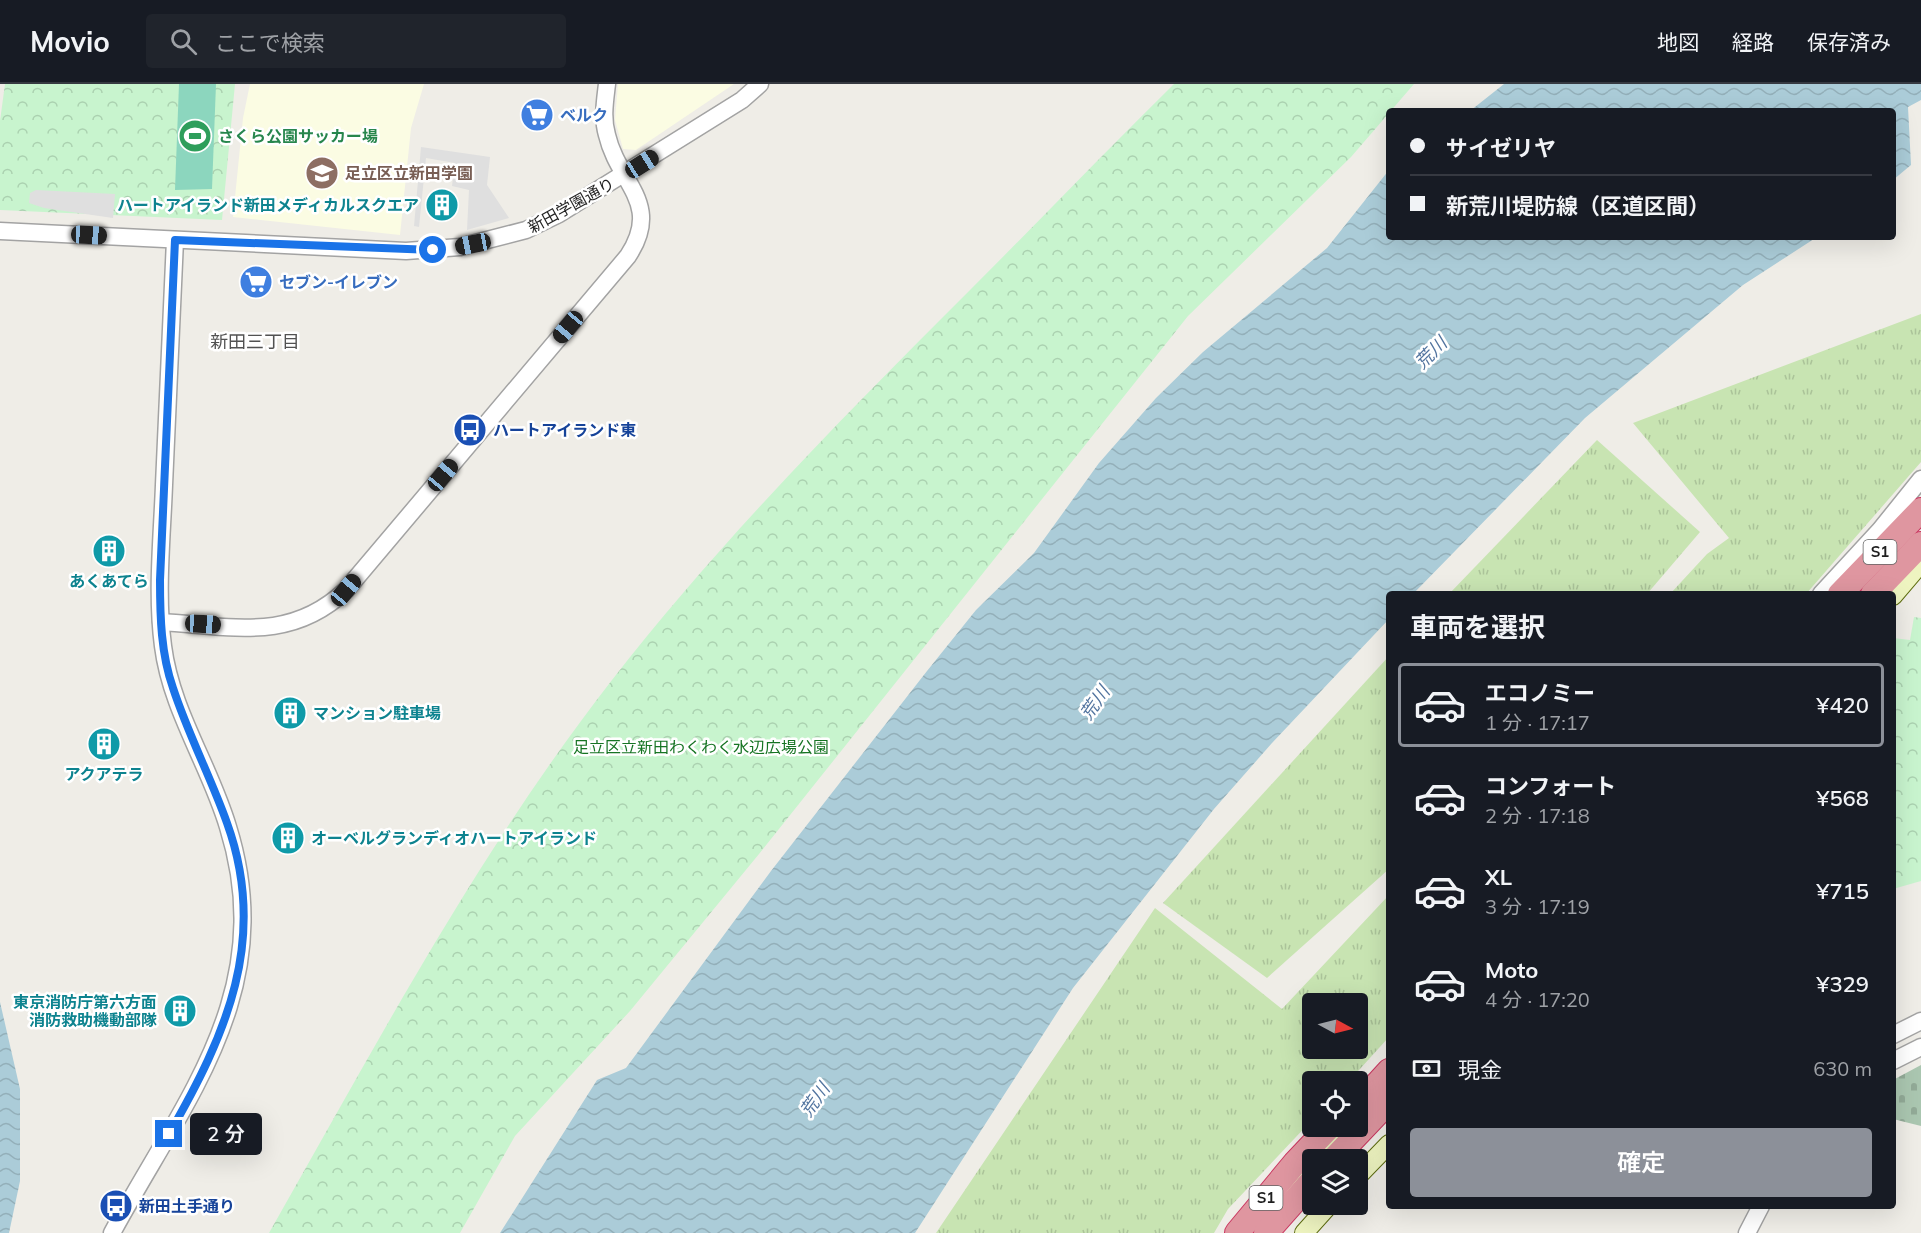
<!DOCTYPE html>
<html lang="ja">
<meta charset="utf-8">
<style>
:root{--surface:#171b24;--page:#20242c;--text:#f1f3f6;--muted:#9ea1a6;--line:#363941;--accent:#8c9099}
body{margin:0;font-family:Mulish,"Noto Sans JP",sans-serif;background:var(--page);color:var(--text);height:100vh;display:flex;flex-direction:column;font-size:22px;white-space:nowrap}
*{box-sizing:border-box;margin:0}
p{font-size:20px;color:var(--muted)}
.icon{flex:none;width:33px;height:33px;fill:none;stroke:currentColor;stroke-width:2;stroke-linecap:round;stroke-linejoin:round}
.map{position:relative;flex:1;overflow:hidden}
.panel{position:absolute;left:1386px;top:507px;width:510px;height:618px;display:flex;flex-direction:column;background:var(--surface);border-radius:6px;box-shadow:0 6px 24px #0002}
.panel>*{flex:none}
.guide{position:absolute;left:1386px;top:24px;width:510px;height:132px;border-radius:6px;box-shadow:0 6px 24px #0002;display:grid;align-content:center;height:132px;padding:0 24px;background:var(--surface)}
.needle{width:39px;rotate:97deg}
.controls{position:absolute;left:1302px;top:909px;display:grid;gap:12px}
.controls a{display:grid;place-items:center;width:66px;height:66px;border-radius:6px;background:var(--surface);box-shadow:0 6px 24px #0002;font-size:30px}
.end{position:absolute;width:27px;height:27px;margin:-14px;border:8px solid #1a73e8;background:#fff;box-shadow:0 0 0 3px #fff}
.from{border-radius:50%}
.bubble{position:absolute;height:42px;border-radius:6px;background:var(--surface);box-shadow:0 6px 24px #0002;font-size:20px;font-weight:600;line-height:42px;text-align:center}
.car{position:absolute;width:18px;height:36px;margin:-18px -9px;border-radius:8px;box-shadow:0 0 4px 2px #0007;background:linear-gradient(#222 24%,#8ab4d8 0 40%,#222 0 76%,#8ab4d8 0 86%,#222 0)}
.guide b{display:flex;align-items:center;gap:21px;height:57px;font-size:22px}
.guide b+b{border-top:2px solid var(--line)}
.guide i{width:15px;height:15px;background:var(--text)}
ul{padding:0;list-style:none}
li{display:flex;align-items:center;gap:18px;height:84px;margin:0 12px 9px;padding:0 12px;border:3px solid transparent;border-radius:6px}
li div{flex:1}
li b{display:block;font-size:22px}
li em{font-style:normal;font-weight:600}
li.current{border-color:var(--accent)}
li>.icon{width:54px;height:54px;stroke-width:1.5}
h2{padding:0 24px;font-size:27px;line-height:72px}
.pay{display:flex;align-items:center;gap:15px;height:66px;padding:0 24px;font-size:22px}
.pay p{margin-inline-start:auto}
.action{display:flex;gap:12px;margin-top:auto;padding:12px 24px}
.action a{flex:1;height:69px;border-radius:6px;background:var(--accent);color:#fff;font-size:24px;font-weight:600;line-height:69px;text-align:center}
header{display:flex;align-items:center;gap:36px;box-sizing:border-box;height:84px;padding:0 30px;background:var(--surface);border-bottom:2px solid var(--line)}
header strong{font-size:28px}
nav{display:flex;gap:33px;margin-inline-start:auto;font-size:21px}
.search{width:420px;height:54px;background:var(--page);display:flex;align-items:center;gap:15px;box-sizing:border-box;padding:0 21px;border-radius:6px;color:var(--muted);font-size:22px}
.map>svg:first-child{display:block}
.education{fill:#fbfce3}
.grass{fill:url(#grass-tufts);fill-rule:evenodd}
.cemetery{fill:url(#cemetery-stones)}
.park{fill:url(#park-crowns)}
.pitch{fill:#8cd6be}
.parking{fill:#dfdfdf}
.water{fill:url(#water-waves)}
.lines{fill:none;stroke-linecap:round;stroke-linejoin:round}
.tertiary-casing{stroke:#a3a3a3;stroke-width:19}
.secondary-casing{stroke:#5e6d10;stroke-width:20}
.motorway-casing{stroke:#ca3761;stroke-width:26}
.tertiary{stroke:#fff;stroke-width:16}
.secondary{stroke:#eef4c0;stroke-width:18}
.motorway{stroke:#df96a0;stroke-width:24}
.route{stroke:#1a73e8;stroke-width:8}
.labels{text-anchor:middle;stroke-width:5;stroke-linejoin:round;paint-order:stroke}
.shield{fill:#fff;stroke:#626262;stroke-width:1.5}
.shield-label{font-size:15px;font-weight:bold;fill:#1f1f1f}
.shop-label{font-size:16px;font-weight:bold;fill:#366cbe;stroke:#fff;text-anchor:start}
.leisure-label{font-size:16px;font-weight:bold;fill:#27864d;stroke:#fff;text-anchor:start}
.education-label{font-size:16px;font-weight:bold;fill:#785e54;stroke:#fff;text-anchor:start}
.culture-label{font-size:16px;font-weight:bold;fill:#0d838f;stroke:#fff;text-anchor:end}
.street-label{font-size:16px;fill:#1f1f1f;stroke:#fff}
.transit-label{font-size:16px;font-weight:bold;fill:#164399;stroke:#fff;text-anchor:start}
.park-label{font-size:16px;fill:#167423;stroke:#fff}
.neighbourhood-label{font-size:18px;fill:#525252;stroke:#fff}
.water-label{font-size:18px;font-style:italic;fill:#52749f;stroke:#fff}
</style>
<header>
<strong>Movio</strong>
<div class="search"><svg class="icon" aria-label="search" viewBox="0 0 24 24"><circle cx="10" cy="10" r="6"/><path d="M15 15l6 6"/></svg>ここで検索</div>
<nav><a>地図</a><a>経路</a><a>保存済み</a></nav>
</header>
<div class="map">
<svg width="1921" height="1149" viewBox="0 0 1921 1149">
<defs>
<pattern id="grass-tufts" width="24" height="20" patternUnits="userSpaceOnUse" patternTransform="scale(1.5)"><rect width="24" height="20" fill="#c8e4b2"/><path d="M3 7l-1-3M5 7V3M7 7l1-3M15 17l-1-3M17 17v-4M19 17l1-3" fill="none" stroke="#abc399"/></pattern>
<pattern id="cemetery-stones" width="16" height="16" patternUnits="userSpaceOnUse" patternTransform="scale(1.5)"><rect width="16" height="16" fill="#aac6b0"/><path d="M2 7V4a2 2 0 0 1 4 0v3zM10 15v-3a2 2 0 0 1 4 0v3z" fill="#92aa97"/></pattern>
<pattern id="park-crowns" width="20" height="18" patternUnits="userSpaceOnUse" patternTransform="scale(1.5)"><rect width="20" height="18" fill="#c8f4ce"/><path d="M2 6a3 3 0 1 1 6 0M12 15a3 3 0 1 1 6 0" fill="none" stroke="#abd1b0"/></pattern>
<pattern id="water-waves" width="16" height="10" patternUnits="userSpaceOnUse" patternTransform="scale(1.5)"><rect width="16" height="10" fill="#abccd8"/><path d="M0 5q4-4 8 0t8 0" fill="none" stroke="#93afb9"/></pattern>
</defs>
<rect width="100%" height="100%" fill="#efede7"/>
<g class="education">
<path d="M250,0h174l-13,44 -11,107 -167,-18 10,-99z"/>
<path d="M618,0h116l-98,66 -13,-1 -8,-29z"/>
</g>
<g class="grass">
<path d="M1921,230v148l-115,132h-136l37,-40 22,-16 -96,-115z"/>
<path d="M1597,356l103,92 -53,62h-198z"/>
<path d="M1389,572v213l-122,109 -104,-75z"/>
<path d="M1389,811v142l-40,44 -37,1v38l-84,89 -14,24h-278l219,-325 127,101zM1312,920h46v44h-46z"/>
</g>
<path class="cemetery" d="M1921,981v61l-28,-7v-39z"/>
<g class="park">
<path d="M5,0h230l-13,136 -222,-10v-89z"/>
<path d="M1174,0h240l-63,73 -163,159 -429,538 -129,157 -115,125 -55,97h-191c107,-188 209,-381 343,-553 109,-140 234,-266 359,-391 68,-68 135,-138 203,-205z"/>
<path d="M1914,533l7,1v263l-28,8v-251l17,2z"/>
</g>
<path class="pitch" d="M179,0h37l-4,105 -37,1z"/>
<g class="parking">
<path d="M421,63l69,10 -3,28 22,33 -42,12 2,-40 -17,-4 3,-23 -29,-5 -7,69 -5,-1z"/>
<path d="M36,106l79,4 -2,24 -69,-10 -15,-5 1,-10z"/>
</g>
<g class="water">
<path d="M1504,0h417v16l-13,7 3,58 -18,15v-69h-423z"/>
<path d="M1389,86v67h428l-74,48 -158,133 -172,176h-24v25l-117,124 -58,66 -141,179 -158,245h-415l97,-153 29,-12 145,-197 156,-200 49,-61 58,-57 65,-90 57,-65 47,-46 124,-104z"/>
<path d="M0,918l20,87v92l-11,52h-9z"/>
</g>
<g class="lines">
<g class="tertiary-casing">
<g id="tertiary">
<path d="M0,147l406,20 54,-4 66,-17 33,-16 183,-114 18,-16"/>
<path d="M1821,510l59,-64 41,-51"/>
<path d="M161,538c70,4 129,21 185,-32l282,-334c35,-53 -10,-73 -21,-121 -5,-17 -2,-34 0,-51"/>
<path d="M1893,951l28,-14"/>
<path d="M1893,977l28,-14"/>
<path d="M112,1149c73,-135 167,-242 116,-406 -18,-61 -57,-117 -65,-181 -7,-53 -1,-108 1,-161 4,-82 7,-163 11,-245"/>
<path d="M1747,1149l14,-27"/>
</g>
</g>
<g class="secondary-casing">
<g id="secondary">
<path d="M1893,512l28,-33"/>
<path d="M1316,1076l30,-34"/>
<path d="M1358,1092l31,-32"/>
<path d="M1290,1105l22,-25"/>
<path d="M1304,1149l26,-29"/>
</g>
</g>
<g class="motorway-casing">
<g id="motorway">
<path d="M1840,510l81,-84"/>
<path d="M1873,510l48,-50"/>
<path d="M1358,1021l31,-34"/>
<path d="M1333,1076l56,-59"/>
<path d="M1237,1149l58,-70 35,-37"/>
<path d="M1266,1149l46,-52"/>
</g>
</g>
<use href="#tertiary" class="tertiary"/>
<use href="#secondary" class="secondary"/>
<use href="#motorway" class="motorway"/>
</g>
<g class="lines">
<path class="route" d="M169,1050c57,-99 100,-195 58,-311 -16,-45 -39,-89 -54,-135 -12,-34 -13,-71 -13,-108l15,-340 258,10"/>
</g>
<defs>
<g id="supermarket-disc" transform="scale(1.725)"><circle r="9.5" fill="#3f7fe0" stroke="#fff"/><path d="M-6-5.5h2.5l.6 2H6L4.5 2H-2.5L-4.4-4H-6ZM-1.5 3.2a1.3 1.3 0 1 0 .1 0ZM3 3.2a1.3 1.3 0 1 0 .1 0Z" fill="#fff"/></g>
<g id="stadium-disc" transform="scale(1.725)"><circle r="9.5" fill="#2e9e5b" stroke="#fff"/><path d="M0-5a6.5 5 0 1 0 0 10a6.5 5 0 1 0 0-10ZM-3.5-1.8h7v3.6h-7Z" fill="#fff"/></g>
<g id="school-disc" transform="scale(1.725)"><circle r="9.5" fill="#8d6e63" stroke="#fff"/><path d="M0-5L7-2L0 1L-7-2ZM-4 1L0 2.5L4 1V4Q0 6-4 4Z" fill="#fff"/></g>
<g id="building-disc" transform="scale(1.725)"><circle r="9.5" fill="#0f9aa8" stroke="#fff"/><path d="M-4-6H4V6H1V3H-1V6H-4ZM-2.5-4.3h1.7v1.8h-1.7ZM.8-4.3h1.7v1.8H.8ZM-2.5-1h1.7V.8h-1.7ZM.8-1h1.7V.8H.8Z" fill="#fff"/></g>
<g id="bus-disc" transform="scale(1.725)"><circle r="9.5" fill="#1a4fb4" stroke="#fff"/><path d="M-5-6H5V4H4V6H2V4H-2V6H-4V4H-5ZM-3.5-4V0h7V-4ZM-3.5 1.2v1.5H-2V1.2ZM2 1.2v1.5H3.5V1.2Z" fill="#fff"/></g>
</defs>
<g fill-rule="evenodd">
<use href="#supermarket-disc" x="537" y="31"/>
<use href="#stadium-disc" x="195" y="52"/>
<use href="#school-disc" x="322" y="89"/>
<use href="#building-disc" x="442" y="121"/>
<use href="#supermarket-disc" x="256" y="198"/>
<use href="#bus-disc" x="470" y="346"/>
<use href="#building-disc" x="109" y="467"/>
<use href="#building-disc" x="290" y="629"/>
<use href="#building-disc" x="104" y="660"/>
<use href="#building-disc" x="288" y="754"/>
<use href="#building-disc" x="180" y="927"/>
<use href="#bus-disc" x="116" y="1122"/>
</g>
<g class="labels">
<g class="shield">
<rect x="1863.5" y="456" width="33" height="24" rx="4.5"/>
<rect x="1249.5" y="1102" width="33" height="24" rx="4.5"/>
</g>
<g class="shield-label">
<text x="1880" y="473">S1</text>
<text x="1266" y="1119">S1</text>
</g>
<g class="shop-label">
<text x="560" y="37">ベルク</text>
<text x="279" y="204">セブン-イレブン</text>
</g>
<g class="leisure-label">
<text x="218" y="58">さくら公園サッカー場</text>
</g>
<g class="education-label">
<text x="345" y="95">足立区立新田学園</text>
</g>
<g class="culture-label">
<text x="419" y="127">ハートアイランド新田メディカルスクエア</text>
<text x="109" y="503" text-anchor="middle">あくあてら</text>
<text x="313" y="635" text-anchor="start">マンション駐車場</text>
<text x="104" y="696" text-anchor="middle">アクアテラ</text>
<text x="311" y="760" text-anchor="start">オーベルグランディオハートアイランド</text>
<text x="157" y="924">東京消防庁第六方面<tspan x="157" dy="18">消防救助機動部隊</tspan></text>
</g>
<g class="street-label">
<text transform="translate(571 121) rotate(-29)" y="6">新田学園通り</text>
</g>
<g class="transit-label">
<text x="493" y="352">ハートアイランド東</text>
<text x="139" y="1128">新田土手通り</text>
</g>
<g class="park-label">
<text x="701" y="669">足立区立新田わくわく水辺広場公園</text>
</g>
<g class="neighbourhood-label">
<text x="255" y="264">新田三丁目</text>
</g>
<g class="water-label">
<text transform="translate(1431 269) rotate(-45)" y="6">荒川</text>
<text transform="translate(1095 619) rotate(-55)" y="6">荒川</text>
<text transform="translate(815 1016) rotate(-55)" y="6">荒川</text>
</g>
</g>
</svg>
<div class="controls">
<a><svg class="needle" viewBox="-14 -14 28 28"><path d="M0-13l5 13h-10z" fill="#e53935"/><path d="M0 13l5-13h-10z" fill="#9ea1a6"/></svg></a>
<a><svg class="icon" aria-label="locate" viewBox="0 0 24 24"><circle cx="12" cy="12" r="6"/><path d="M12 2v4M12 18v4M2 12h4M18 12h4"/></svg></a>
<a><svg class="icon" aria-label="layers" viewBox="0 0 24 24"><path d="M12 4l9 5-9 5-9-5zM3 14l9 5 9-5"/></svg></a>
</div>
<i class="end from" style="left:433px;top:166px"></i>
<i class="end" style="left:169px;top:1050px"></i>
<div class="bubble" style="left:190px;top:1029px;width:72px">2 分</div>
<i class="car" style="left:642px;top:80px;rotate:58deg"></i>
<i class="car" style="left:89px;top:151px;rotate:93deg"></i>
<i class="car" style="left:473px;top:160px;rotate:259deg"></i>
<i class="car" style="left:568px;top:243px;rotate:220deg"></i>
<i class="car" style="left:443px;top:391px;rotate:40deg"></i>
<i class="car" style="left:346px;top:506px;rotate:40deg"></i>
<i class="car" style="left:203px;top:540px;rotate:93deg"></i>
<div class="guide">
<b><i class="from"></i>サイゼリヤ</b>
<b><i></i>新荒川堤防線（区道区間）</b>
</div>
<section class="panel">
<h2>車両を選択</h2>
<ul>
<li class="current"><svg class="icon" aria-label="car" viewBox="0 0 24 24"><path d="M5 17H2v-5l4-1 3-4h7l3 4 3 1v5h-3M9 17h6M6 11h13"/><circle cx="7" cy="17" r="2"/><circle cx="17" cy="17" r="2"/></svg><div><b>エコノミー</b><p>1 分 · 17:17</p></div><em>¥420</em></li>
<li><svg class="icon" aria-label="car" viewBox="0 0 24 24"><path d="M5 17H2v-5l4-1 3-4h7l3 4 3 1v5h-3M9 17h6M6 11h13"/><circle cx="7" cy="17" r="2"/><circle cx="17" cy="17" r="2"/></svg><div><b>コンフォート</b><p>2 分 · 17:18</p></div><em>¥568</em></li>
<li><svg class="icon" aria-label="car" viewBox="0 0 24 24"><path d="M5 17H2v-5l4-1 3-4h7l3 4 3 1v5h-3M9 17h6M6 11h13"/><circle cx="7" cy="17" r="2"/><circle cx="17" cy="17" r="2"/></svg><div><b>XL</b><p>3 分 · 17:19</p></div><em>¥715</em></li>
<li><svg class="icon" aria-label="car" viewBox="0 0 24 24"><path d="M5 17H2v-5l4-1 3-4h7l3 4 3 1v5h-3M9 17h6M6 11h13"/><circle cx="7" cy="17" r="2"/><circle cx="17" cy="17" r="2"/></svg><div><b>Moto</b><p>4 分 · 17:20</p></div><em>¥329</em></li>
</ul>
<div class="pay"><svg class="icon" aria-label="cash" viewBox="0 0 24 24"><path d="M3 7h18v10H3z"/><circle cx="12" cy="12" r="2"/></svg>現金<p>630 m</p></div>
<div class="action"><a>確定</a></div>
</section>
</div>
